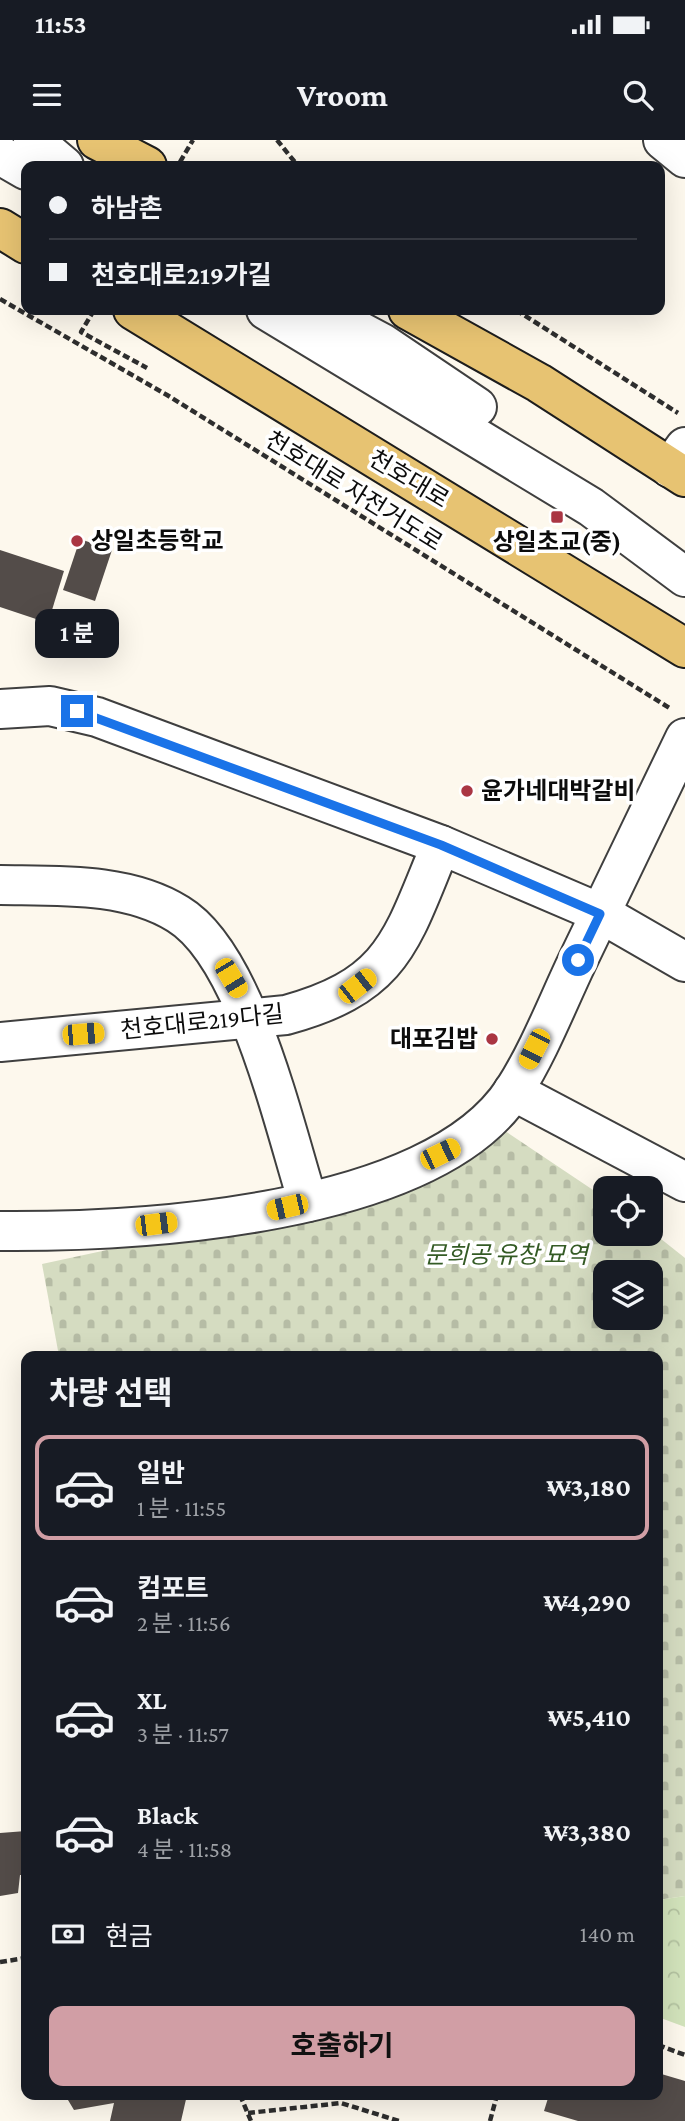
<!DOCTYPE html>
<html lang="ko">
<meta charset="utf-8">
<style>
:root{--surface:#171b24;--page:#20242c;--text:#f1f3f6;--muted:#9ea1a6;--line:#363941;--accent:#d19ea5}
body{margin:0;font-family:"Crimson Pro","Noto Sans KR",serif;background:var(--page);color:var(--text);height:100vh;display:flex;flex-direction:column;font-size:26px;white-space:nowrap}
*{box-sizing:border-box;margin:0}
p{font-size:23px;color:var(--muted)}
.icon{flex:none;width:38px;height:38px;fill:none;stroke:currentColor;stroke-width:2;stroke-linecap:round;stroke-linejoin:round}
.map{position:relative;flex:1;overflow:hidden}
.side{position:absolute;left:21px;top:1211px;width:642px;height:749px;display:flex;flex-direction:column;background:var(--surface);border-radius:14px;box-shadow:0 7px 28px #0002}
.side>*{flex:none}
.guide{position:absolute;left:21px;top:21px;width:644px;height:154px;border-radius:14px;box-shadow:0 7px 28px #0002;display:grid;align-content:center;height:154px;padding:0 28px;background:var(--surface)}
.fabs{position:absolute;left:593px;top:1036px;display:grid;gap:14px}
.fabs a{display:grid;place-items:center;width:70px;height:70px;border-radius:14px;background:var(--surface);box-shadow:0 7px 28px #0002;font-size:35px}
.end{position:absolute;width:32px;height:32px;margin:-16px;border:9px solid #1a73e8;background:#fff;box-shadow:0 0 0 4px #fff}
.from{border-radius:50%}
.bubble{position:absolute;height:49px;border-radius:14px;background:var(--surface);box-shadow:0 7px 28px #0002;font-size:23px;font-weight:700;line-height:49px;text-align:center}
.car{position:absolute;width:21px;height:42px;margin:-21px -10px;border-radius:9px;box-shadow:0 0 5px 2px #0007;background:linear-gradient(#f5c518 24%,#345 0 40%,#f5c518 0 76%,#345 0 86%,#f5c518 0)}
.guide b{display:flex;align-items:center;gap:24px;height:66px;font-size:26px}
.guide b+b{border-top:2px solid var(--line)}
.guide i{width:18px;height:18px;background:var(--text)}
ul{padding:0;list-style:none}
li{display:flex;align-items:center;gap:21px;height:105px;margin:0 14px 10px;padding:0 14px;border:4px solid transparent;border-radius:14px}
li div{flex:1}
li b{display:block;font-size:26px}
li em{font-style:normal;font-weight:700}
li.selected{border-color:var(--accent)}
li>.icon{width:63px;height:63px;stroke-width:1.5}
h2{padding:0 28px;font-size:32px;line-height:84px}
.pay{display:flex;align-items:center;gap:18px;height:77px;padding:0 28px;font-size:26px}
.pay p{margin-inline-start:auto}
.action{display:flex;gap:14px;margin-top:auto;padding:14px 28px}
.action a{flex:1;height:80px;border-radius:14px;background:var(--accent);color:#111;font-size:28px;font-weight:700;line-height:80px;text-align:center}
.status{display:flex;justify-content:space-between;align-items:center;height:49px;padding:0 35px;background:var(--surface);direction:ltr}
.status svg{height:19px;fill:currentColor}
header{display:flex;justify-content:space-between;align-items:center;height:91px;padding:0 28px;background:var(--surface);font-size:32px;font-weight:700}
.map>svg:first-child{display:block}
.cemetery{fill:url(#cemetery-stones);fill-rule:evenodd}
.park{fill:url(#park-crowns)}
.building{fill:#534c49}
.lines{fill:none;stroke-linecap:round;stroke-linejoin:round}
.minor-casing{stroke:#3f3f3f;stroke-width:42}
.major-casing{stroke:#1d1d1d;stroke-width:42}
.path{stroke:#2e2e2e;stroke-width:4.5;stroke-dasharray:7 3.5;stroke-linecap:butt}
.minor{stroke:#fff;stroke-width:38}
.major{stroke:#e7c372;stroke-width:38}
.route{stroke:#1a73e8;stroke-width:9}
.poi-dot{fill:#aa3643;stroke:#fff;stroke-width:2.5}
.labels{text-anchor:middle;stroke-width:7;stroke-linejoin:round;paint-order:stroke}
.street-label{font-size:24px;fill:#0c0c0c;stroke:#fff}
.poi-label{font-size:24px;font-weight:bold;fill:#0c0c0c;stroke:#fff;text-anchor:start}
.park-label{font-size:24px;font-style:italic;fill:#345b25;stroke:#fff}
</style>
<div class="status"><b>11:53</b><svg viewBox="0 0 49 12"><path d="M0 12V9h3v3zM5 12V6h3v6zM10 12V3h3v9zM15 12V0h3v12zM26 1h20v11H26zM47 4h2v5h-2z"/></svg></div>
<header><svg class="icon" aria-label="menu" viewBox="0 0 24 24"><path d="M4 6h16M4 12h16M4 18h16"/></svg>Vroom<svg class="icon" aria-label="search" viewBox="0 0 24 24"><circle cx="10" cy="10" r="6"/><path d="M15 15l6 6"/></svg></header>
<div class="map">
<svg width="685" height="1981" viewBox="0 0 685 1981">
<defs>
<pattern id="cemetery-stones" width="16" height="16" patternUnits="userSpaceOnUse" patternTransform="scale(1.75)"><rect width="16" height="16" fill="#d5dcc1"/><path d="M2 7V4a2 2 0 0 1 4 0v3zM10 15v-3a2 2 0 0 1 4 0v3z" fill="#b6bca5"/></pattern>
<pattern id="park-crowns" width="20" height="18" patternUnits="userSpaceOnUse" patternTransform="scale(1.75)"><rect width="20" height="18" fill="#d2e3bb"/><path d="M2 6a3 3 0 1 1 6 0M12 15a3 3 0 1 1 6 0" fill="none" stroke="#b3c2a0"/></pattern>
</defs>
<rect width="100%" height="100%" fill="#fdf8ed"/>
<path class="cemetery" d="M502,989l103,69 1,36h45v-3l34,27v638l-27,4v-544h-599l-17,-92 65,-14 108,-12 166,-37 65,-27zM606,1132h45v46h-45z"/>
<path class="park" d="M685,1756v131l-27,-10v-117z"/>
<g class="building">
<path d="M80,399l32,11 -17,51 -32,-11z"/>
<path d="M0,410l64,21 -16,52 -48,-16z"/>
<path d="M26,1691v44h-6l-2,18 -18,3v-63z"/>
<path d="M658,1933l27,8v40h-107l-34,-10 5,-16h109z"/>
<path d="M65,1955h122l-6,26h-71l4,-18 -40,7z"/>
</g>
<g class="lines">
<g class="minor-casing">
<g id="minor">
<path d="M33,0l31,26"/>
<path d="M663,0l22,18"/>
<path d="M0,15l26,15"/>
<path d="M266,170l325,197 94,70"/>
<path d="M320,170l62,33 95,64"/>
<path d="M670,328l15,-21"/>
<path d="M0,569l50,-3 47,11 344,128 159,68 85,49"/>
<path d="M0,745c57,1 127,-3 178,29 68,41 106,212 130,288"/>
<path d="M0,902l286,-27c109,-30 115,-75 155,-170"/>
<path d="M513,951l172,91"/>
<path d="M0,1091c138,1 432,-14 514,-141 25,-39 43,-86 63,-128 36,-75 72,-149 108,-224"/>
</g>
</g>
<g class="major-casing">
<g id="major">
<path d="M97,0l50,26"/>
<path d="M0,88l26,16"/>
<path d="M133,170l552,338"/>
<path d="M408,170l131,73 146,94"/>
</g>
</g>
<g class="path">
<path d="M277,0l21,26"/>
<path d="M180,22l13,-22"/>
<path d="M0,159l167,96 504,314"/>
<path d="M94,170l-13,22 66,36"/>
<path d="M516,170l162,103"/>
<path d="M0,1822l26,-4"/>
<path d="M658,1905l27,10"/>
<path d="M240,1955l11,26"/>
<path d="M248,1973l93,-10 58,18"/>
<path d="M490,1981l7,-26"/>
</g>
<use href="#minor" class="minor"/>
<use href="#major" class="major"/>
</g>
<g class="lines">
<path class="route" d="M77,571l364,134 159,69 -22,46"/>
</g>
<g class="poi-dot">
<rect x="550" y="370" width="14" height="14" rx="3.5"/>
<circle cx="77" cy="401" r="7"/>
<circle cx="467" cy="651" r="7"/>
<circle cx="492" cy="899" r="7"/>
</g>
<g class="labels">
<g class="street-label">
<text transform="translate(409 339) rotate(31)" y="8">천호대로</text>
<text transform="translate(354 351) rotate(32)" y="8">천호대로 자전거도로</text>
<text transform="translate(202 882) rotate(-6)" y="8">천호대로219다길</text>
</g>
<g class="poi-label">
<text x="91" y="409">상일초등학교</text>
<text x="557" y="410" text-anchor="middle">상일초교(중)</text>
<text x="481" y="659">윤가네대박갈비</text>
<text x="478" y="907" text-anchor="end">대포김밥</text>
</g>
<g class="park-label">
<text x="506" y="1123">문희공 유창 묘역</text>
</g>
</g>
</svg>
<div class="fabs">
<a><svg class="icon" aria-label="locate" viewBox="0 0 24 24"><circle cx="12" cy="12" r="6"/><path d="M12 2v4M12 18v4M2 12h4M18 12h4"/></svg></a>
<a><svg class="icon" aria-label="layers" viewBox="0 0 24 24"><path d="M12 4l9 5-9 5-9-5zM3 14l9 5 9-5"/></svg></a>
</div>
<i class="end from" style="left:578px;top:820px"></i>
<i class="end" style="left:77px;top:571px"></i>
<div class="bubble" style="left:35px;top:469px;width:84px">1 분</div>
<i class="car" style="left:231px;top:838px;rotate:149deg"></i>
<i class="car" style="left:357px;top:846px;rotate:52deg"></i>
<i class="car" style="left:83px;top:894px;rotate:85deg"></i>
<i class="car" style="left:534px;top:909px;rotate:207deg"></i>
<i class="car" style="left:440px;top:1014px;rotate:64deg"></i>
<i class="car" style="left:287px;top:1067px;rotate:257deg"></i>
<i class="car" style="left:156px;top:1084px;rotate:83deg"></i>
<div class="guide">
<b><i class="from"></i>하남촌</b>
<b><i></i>천호대로219가길</b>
</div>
<section class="side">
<h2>차량 선택</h2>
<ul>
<li class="selected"><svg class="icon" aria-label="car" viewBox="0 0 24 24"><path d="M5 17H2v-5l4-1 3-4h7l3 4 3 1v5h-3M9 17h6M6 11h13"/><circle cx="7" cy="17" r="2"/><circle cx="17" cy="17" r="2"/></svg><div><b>일반</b><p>1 분 · 11:55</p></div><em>₩3,180</em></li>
<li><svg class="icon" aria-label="car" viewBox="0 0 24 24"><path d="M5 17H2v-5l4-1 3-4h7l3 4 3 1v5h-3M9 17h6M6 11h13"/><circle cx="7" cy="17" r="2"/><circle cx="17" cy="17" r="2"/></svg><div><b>컴포트</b><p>2 분 · 11:56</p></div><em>₩4,290</em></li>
<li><svg class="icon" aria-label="car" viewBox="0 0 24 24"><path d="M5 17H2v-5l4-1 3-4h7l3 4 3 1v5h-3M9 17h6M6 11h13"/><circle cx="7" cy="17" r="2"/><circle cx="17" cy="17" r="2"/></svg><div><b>XL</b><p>3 분 · 11:57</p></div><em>₩5,410</em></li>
<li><svg class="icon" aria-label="car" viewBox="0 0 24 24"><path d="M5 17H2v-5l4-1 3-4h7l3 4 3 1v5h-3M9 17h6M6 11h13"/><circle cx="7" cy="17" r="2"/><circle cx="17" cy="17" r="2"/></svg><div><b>Black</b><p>4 분 · 11:58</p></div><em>₩3,380</em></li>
</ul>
<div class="pay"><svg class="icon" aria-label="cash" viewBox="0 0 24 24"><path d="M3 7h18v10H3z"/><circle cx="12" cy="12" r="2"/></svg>현금<p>140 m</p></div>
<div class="action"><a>호출하기</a></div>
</section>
</div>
